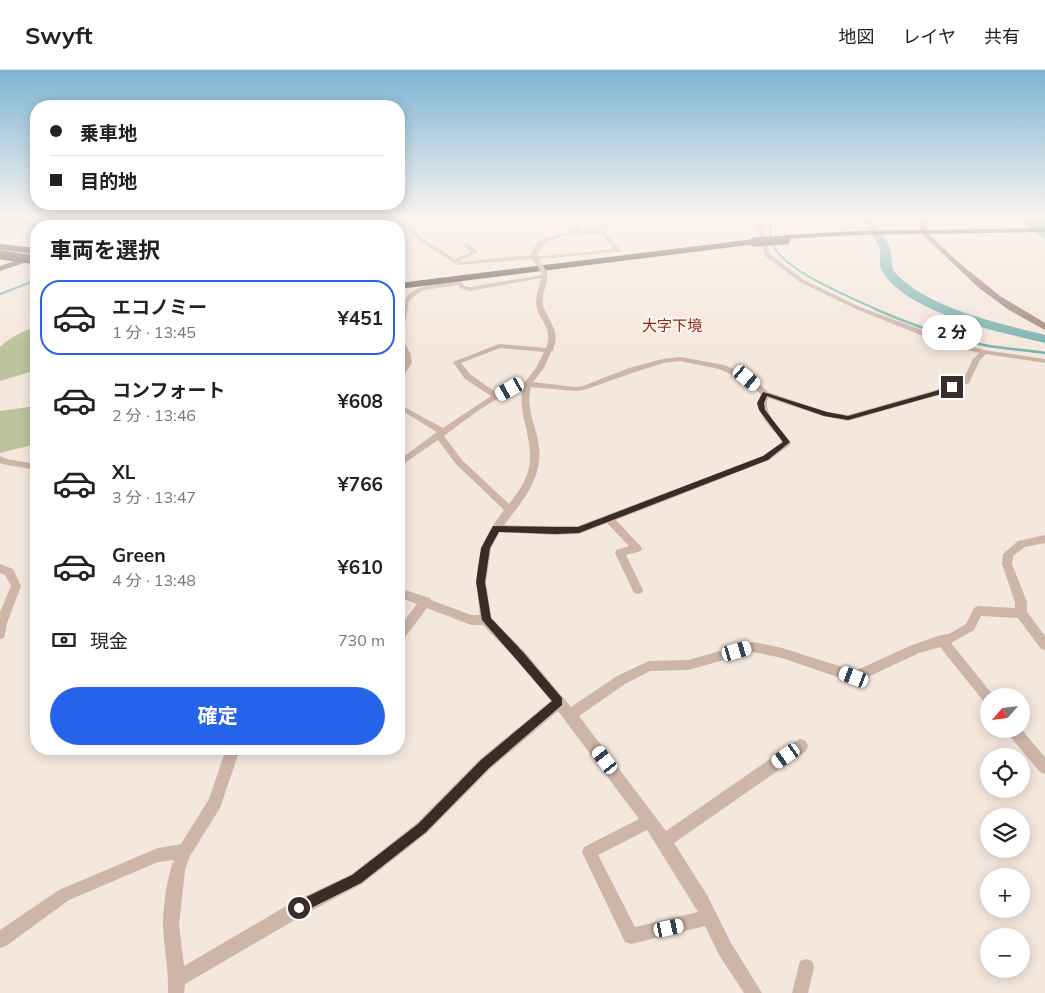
<!DOCTYPE html>
<html lang="ja">
<meta charset="utf-8">
<style>
:root{--surface:#fff;--page:#f6f6f6;--text:#222;--muted:#767676;--line:#e0e0e0;--accent:#2563eb}
body{margin:0;font-family:Mulish,"Noto Sans JP",sans-serif;background:var(--page);color:var(--text);height:100vh;display:flex;flex-direction:column;font-size:19px;white-space:nowrap}
*{box-sizing:border-box;margin:0}
p{font-size:16px;color:var(--muted)}
.icon{flex:none;width:28px;height:28px;fill:none;stroke:currentColor;stroke-width:2;stroke-linecap:round;stroke-linejoin:round}
.map{position:relative;flex:1;overflow:hidden}
.panel{position:absolute;left:30px;top:150px;width:375px;height:535px;display:flex;flex-direction:column;background:var(--surface);border-radius:20px;box-shadow:0 2px 12px #0003}
.panel>*{flex:none}
.guide{position:absolute;left:30px;top:30px;width:375px;height:110px;border-radius:20px;box-shadow:0 2px 12px #0003;display:grid;align-content:center;height:110px;padding:0 20px;background:var(--surface)}
.needle{width:32px;rotate:242deg}
.controls{position:absolute;left:980px;top:618px;display:grid;gap:10px}
.controls a{display:grid;place-items:center;width:50px;height:50px;border-radius:50%;background:var(--surface);box-shadow:0 2px 12px #0003;font-size:25px}
.end{position:absolute;width:22px;height:22px;margin:-11px;border:6px solid #3a2c29;background:#fff;box-shadow:0 0 0 2px #fff}
.from{border-radius:50%}
.bubble{position:absolute;height:35px;border-radius:18px;background:var(--surface);box-shadow:0 2px 12px #0003;font-size:16px;font-weight:700;line-height:35px;text-align:center}
.car{position:absolute;width:15px;height:30px;margin:-15px -8px;border-radius:6px;box-shadow:0 0 4px 1px #0007;background:linear-gradient(#fff 24%,#345 0 40%,#fff 0 76%,#345 0 86%,#fff 0)}
.guide b{display:flex;align-items:center;gap:18px;height:48px;font-size:19px}
.guide b+b{border-top:1px solid var(--line)}
.guide i{width:12px;height:12px;background:var(--text)}
ul{padding:0;list-style:none}
li{display:flex;align-items:center;gap:15px;height:75px;margin:0 10px 8px;padding:0 10px;border:2px solid transparent;border-radius:20px}
li div{flex:1}
li b{display:block;font-size:19px}
li em{font-style:normal;font-weight:700}
li.on{border-color:var(--accent)}
li>.icon{width:45px;height:45px;stroke-width:1.5}
h2{padding:0 20px;font-size:22px;line-height:60px}
.pay{display:flex;align-items:center;gap:12px;height:55px;padding:0 20px;font-size:19px}
.pay p{margin-inline-start:auto}
.primary-button{display:flex;gap:10px;margin-top:auto;padding:10px 20px}
.primary-button a{flex:1;height:58px;border-radius:30px;background:var(--accent);color:#fff;font-size:20px;font-weight:700;line-height:58px;text-align:center}
header{display:flex;align-items:center;gap:30px;box-sizing:border-box;height:70px;padding:0 25px;background:var(--surface);border-bottom:1px solid var(--line)}
header strong{font-size:24px}
nav{display:flex;gap:28px;margin-inline-start:auto;font-size:18px}
.map>svg:first-child{display:block}
.green{fill:#bbc49c}
.water{fill:#7ab3b0}
.lines{fill:none;stroke-linecap:round;stroke-linejoin:round}
.stream-far1{stroke:#7ab3b0;stroke-width:2}
.stream{stroke:#7ab3b0;stroke-width:2.5}
.river{fill:#7ab3b0;fill-rule:evenodd}
.street{fill:#cdb5a8;fill-rule:evenodd}
.secondary{fill:#a18479;fill-rule:evenodd}
.primary{fill:#7c6159;fill-rule:evenodd}
.highway{fill:#5b453f;fill-rule:evenodd}
.street-bridge{stroke:#cdb5a8;stroke-width:5.5}
.highway-bridge{stroke:#5b453f;stroke-width:9}
.route{fill:#3a2c29}
.labels{text-anchor:middle;stroke-width:5;stroke-linejoin:round;paint-order:stroke}
.far-quarter-label{font-size:15px;fill:#8e2c1c;stroke:#fbf2ea}
</style>
<header>
<strong>Swyft</strong>
<nav><a>地図</a><a>レイヤ</a><a>共有</a></nav>
</header>
<div class="map">
<svg width="1045" height="923" viewBox="0 0 1045 923">
<rect width="100%" height="100%" fill="#f4e7dd"/>
<g class="green">
<path d="M0,148h80l-47,7 -33,2z"/>
<path d="M227,148h90l-16,8h-69z"/>
<path d="M36,258v42l-36,11v-34c11,-10 21,-16 36,-19z"/>
<path d="M36,336v38l-36,9v-42z"/>
</g>
<path class="water" d="M1019,148h26v22z"/>
<g class="lines">
<g class="stream-far1">
<path d="M771,148c-1,9 -2,19 2,27 11,26 79,53 105,65"/>
<path d="M185,156l23,-8"/>
<path d="M0,224l36,-14"/>
</g>
<path class="stream" d="M875,239c35,15 71,29 109,36 20,4 41,5 61,8"/>
<path class="river" d="M862,148h10l18,29 3,23c31,38 106,53 152,65v8c-46,-11 -134,-29 -162,-70 -5,-7 -2,-14 -3,-22 -2,-12 -13,-22 -18,-33z"/>
<g class="street">
<path d="M214,148h7l-20,8h-7z"/>
<path d="M399,148h5l4,5 34,-5 -11,5 -21,3 13,13 32,20 16,-7 -8,-8 5,-1 10,9 -18,9 1,1 70,-7c6,-24 31,-15 44,-27 2,-3 4,-7 7,-10h7l-4,2 -6,9 5,2 19,-1 18,20 -3,2 -80,7 -2,3 -4,-3 -74,6 -39,-24 -10,-9zM576,162l8,3 16,-2 14,16 -70,7h-7c4,-16 25,-19 39,-24z"/>
<path d="M755,148h6l9,36 34,26 56,27 89,33 35,10 61,9v4l-59,-9 -6,6 -11,23 -27,11 -94,27 -25,-5 -55,-18c-6,17 15,32 23,45l-1,2 -21,15 -153,60 26,28 -1,3 -15,4 17,35 -1,3 -4,1 -4,-1 -19,-40 1,-3 13,-4 -22,-23 -28,11 -24,1 -56,-3 -8,16 -5,34 5,36 33,33 47,56 46,-31 32,-15 39,-1 65,-18 29,6 73,23 57,-26 29,-10 8,-1 17,-10 8,-16 4,-2 37,2v-6l-13,-38 1,-10 15,-13 27,-6v8l-20,4 -12,9 -1,8 15,38v10l18,24v14l-4,-1 -23,-31 -37,-2 -7,14 -23,13 42,52 1,1h-5v9l-4,-2 -45,-56 -21,6 -64,30 -73,-25 -29,-6 -65,18 -38,1 -25,13 -46,32 87,115 130,-90 5,-2 5,2 2,5 -2,5 -132,92 33,52 24,48 31,50h-18l-25,-38 -14,-29 -74,18 -6,-2 -43,-90 2,-5 55,-28 -81,-108 -68,58 -63,64 -65,51 -57,30 -120,70 -1,9h-16c1,-23 -4,-44 -5,-67 0,-17 4,-51 11,-66l-16,2 -89,38 -63,46 -6,2v-18l59,-40 99,-42 23,-4 28,-45 17,-50h14l-20,59 -30,48 -5,14 -6,55 5,41 109,-64 59,-28 65,-51 63,-64 71,-58 -35,-42 -33,-34h-12l-44,-17 -24,32 -4,1v-13l18,-24 -18,-7v-9l31,10 1,2 40,15h9c-6,-46 -5,-67 24,-105l-48,-46 -18,-24 -39,27v-7l38,-28 -38,-23v-5l44,24 48,-32 -26,-17 -12,-17 46,-18 47,4c9,-21 -10,-29 -10,-46 0,-7 4,-16 5,-24l-71,13 -10,-3 -2,-3 -34,5 -6,3 -9,8 -6,35 1,6 6,11 2,10 -10,15h-3v-7l5,-8c-1,-6 -3,-9 -5,-14 -2,-7 0,-18 0,-24 0,-39 25,-40 57,-44v-2h4l4,7 6,1 72,-12v-4h4c5,11 -6,23 -3,34 5,16 18,26 10,44l1,1 -3,2 -7,16 -11,14 42,5 8,-1 46,-18 34,-9 17,-2 44,8 26,11 18,16 59,20 21,3 88,-25 27,-10 10,-21 6,-6 -36,-9 -87,-35 -56,-27 -35,-26zM500,278l44,4 -8,16 -11,14 -18,5 -10,6 -26,-18 -10,-12zM680,291l39,8 25,11 17,14c-8,21 11,32 21,48l-19,14 -185,70 -23,1 -51,-2c17,-22 39,-47 35,-77 -2,-21 -14,-39 -8,-61l44,4 9,-1 51,-18 29,-9zM523,318c-3,12 -1,23 2,35 8,36 9,50 -16,81l-47,-44 -18,-24c25,-18 50,-40 79,-48zM647,760l51,82 -63,15 -37,-72z"/>
<path d="M0,386l7,3 29,5v6l-34,-6 -2,-1z"/>
<path d="M0,494l13,5 8,17 -14,37 -3,15 -4,1v-27l11,-26 -6,-11 -5,-2z"/>
<path d="M1007,659h14l24,28v17l-5,-2 -32,-38z"/>
<path d="M806,889l6,2 2,6 -6,26h-16l8,-32z"/>
</g>
<path class="secondary" d="M919,148h6l1,13 31,30 43,35 45,27v7l-36,-20 -30,-22 -54,-51 -5,-6z"/>
<g class="primary">
<path d="M131,148h9l-22,8h-9z"/>
<path d="M32,185h4v4l-36,12v-5z"/>
</g>
<g class="highway">
<path d="M1045,158v4l-189,3 -71,4 -4,-2 4,-2 71,-4z"/>
<path d="M754,169l4,3 -1,2 -358,45v-6z"/>
<path d="M0,174l36,4v6l-36,-4z"/>
</g>
<path class="street-bridge" d="M536,190l8,12"/>
<g class="highway-bridge">
<path d="M754,172l32,-2"/>
<path d="M0,185l36,5"/>
</g>
</g>
<linearGradient id="sky" x2="0" y2="1"><stop stop-color="#7cb4d2"/><stop offset="0.53" stop-color="#faf4f0"/><stop offset="1" stop-color="#faf4f0" stop-opacity="0"/></linearGradient>
<rect width="1045" height="277" fill="url(#sky)"/>
<path class="route" d="M950,315l6,2 -15,7 -93,26 -24,-4 -57,-20 -3,7 1,7 25,32 -22,18 -189,73 -24,1 -56,-2 -9,16 -5,34 6,36 32,34 39,46v7l-73,63 -63,64 -65,51 -62,31 -5,-2 -2,-4 2,-5 58,-28 66,-51 63,-64 71,-59 -70,-81 -6,-38 5,-34 12,-22 85,1 185,-71 20,-14 -24,-32 -2,-7 6,-11 64,20 21,4 88,-25z"/>
<g class="labels">
<g class="far-quarter-label">
<text x="672" y="261">大字下境</text>
</g>
</g>
</svg>
<div class="controls">
<a><svg class="needle" viewBox="-14 -14 28 28"><path d="M0-13l5 13h-10z" fill="#e53935"/><path d="M0 13l5-13h-10z" fill="#767676"/></svg></a>
<a><svg class="icon" aria-label="locate" viewBox="0 0 24 24"><circle cx="12" cy="12" r="6"/><path d="M12 2v4M12 18v4M2 12h4M18 12h4"/></svg></a>
<a><svg class="icon" aria-label="layers" viewBox="0 0 24 24"><path d="M12 4l9 5-9 5-9-5zM3 14l9 5 9-5"/></svg></a>
<a>+</a>
<a>−</a>
</div>
<i class="end from" style="left:299px;top:838px"></i>
<i class="end" style="left:952px;top:317px"></i>
<div class="bubble" style="left:922px;top:245px;width:60px">2 分</div>
<i class="car" style="left:747px;top:308px;rotate:130deg"></i>
<i class="car" style="left:510px;top:319px;rotate:241deg"></i>
<i class="car" style="left:737px;top:581px;rotate:74deg"></i>
<i class="car" style="left:854px;top:607px;rotate:291deg"></i>
<i class="car" style="left:786px;top:686px;rotate:235deg"></i>
<i class="car" style="left:605px;top:690px;rotate:323deg"></i>
<i class="car" style="left:669px;top:858px;rotate:78deg"></i>
<div class="guide">
<b><i class="from"></i>乗車地</b>
<b><i></i>目的地</b>
</div>
<section class="panel">
<h2>車両を選択</h2>
<ul>
<li class="on"><svg class="icon" aria-label="car" viewBox="0 0 24 24"><path d="M5 17H2v-5l4-1 3-4h7l3 4 3 1v5h-3M9 17h6M6 11h13"/><circle cx="7" cy="17" r="2"/><circle cx="17" cy="17" r="2"/></svg><div><b>エコノミー</b><p>1 分 · 13:45</p></div><em>¥451</em></li>
<li><svg class="icon" aria-label="car" viewBox="0 0 24 24"><path d="M5 17H2v-5l4-1 3-4h7l3 4 3 1v5h-3M9 17h6M6 11h13"/><circle cx="7" cy="17" r="2"/><circle cx="17" cy="17" r="2"/></svg><div><b>コンフォート</b><p>2 分 · 13:46</p></div><em>¥608</em></li>
<li><svg class="icon" aria-label="car" viewBox="0 0 24 24"><path d="M5 17H2v-5l4-1 3-4h7l3 4 3 1v5h-3M9 17h6M6 11h13"/><circle cx="7" cy="17" r="2"/><circle cx="17" cy="17" r="2"/></svg><div><b>XL</b><p>3 分 · 13:47</p></div><em>¥766</em></li>
<li><svg class="icon" aria-label="car" viewBox="0 0 24 24"><path d="M5 17H2v-5l4-1 3-4h7l3 4 3 1v5h-3M9 17h6M6 11h13"/><circle cx="7" cy="17" r="2"/><circle cx="17" cy="17" r="2"/></svg><div><b>Green</b><p>4 分 · 13:48</p></div><em>¥610</em></li>
</ul>
<div class="pay"><svg class="icon" aria-label="cash" viewBox="0 0 24 24"><path d="M3 7h18v10H3z"/><circle cx="12" cy="12" r="2"/></svg>現金<p>730 m</p></div>
<div class="primary-button"><a>確定</a></div>
</section>
</div>
